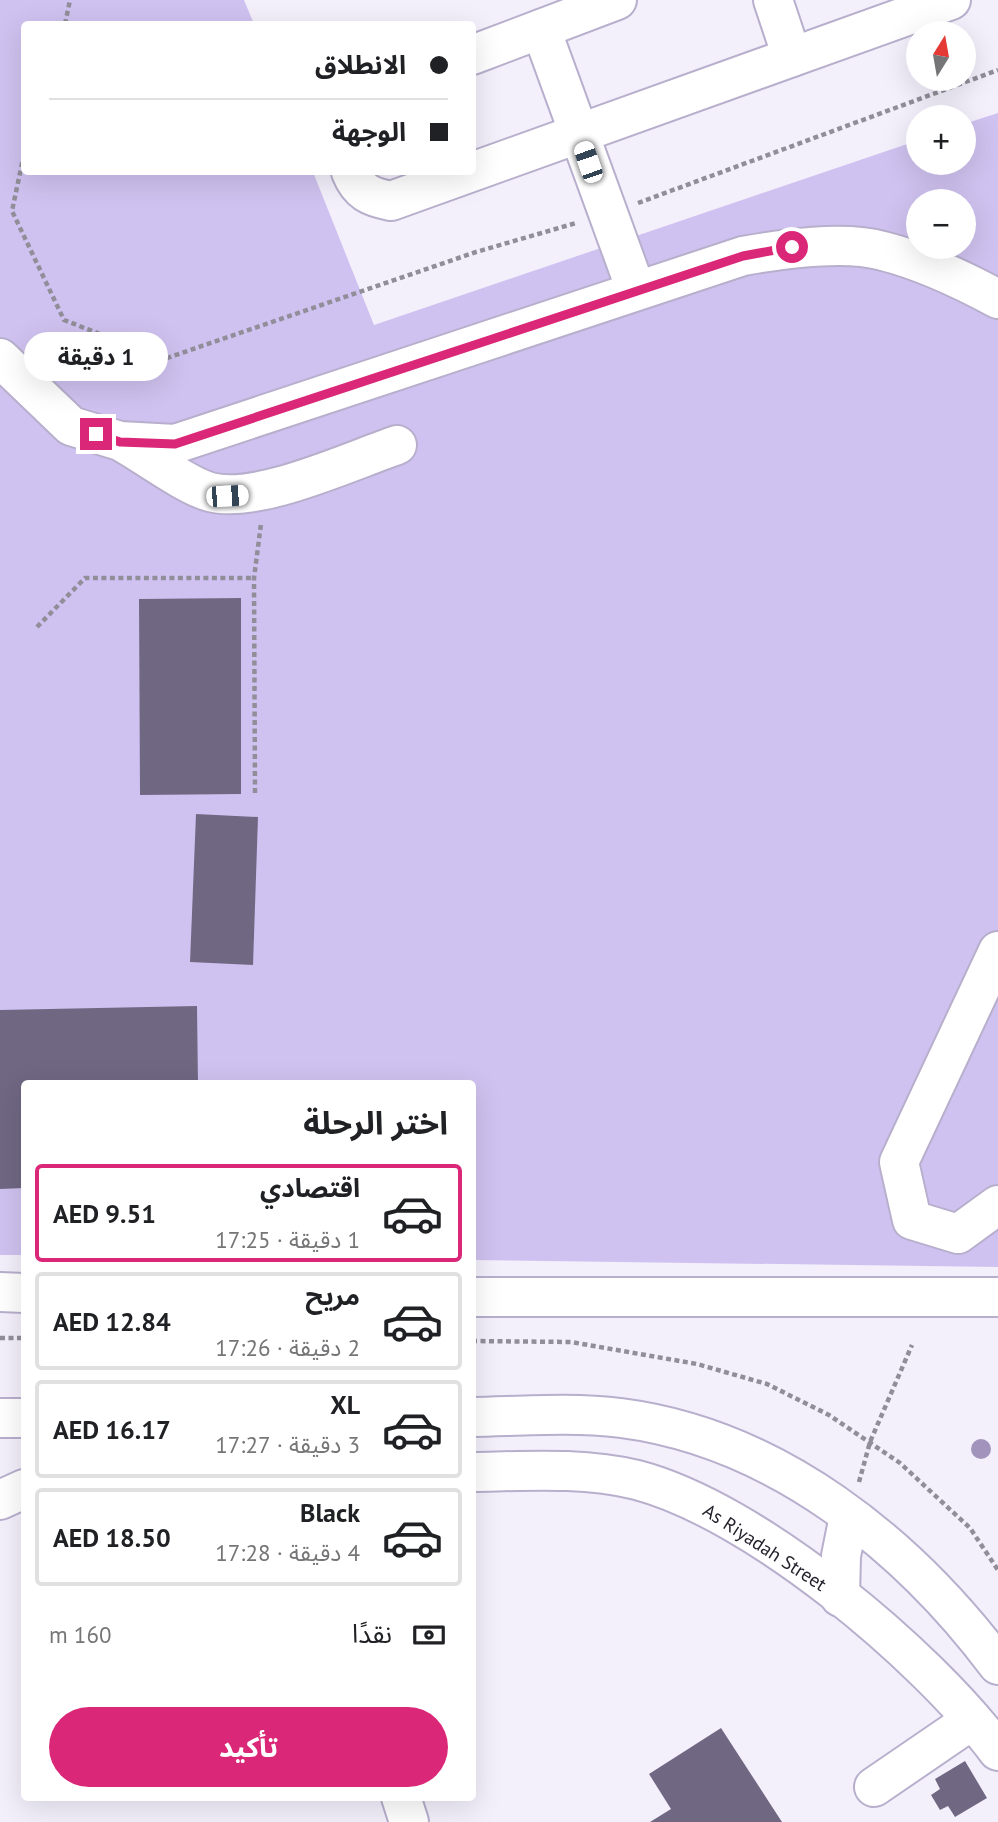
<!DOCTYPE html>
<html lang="ar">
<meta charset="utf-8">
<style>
:root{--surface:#fff;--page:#f6f6f6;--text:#202124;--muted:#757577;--line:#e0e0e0;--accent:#db2777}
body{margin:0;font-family:"PT Sans","Noto Sans Arabic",sans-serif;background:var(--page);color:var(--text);direction:rtl;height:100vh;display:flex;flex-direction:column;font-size:26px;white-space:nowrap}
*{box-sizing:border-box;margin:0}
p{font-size:23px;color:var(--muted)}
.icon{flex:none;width:38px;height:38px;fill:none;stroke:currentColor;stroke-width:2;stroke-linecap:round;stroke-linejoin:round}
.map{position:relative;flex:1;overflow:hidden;direction:ltr}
.sheet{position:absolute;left:21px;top:1080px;width:455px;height:721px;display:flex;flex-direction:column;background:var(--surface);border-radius:7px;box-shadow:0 7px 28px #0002;direction:rtl}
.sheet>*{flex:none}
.banner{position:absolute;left:21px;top:21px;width:455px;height:154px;border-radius:7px;box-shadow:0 7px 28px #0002;direction:rtl;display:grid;align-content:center;height:154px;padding:0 28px;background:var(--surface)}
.needle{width:46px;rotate:11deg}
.fabs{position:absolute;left:906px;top:21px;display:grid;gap:14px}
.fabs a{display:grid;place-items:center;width:70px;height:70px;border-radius:50%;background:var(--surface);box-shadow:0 7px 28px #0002;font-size:35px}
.end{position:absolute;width:32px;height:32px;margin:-16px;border:9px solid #db2777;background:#fff;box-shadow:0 0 0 4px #fff}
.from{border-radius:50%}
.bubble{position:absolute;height:49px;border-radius:24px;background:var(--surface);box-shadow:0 7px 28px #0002;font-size:23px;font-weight:700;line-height:49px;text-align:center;direction:rtl}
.car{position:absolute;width:21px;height:42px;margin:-21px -10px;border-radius:9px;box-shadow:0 0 5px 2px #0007;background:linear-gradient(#fff 24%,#345 0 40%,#fff 0 76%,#345 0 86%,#fff 0)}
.banner b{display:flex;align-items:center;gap:24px;height:66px;font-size:26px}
.banner b+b{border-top:2px solid var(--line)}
.banner i{width:18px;height:18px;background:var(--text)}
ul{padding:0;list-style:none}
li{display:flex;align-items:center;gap:21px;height:98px;margin:0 14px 10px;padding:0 14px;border:4px solid var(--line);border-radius:7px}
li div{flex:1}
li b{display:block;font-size:26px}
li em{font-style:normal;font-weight:700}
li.active{border-color:var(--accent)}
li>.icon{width:63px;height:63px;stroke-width:1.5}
h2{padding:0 28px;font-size:32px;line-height:84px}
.pay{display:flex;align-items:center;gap:18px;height:77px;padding:0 28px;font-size:26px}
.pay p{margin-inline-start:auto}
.action{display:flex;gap:14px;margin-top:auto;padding:14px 28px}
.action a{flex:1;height:80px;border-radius:42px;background:var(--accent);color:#fff;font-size:28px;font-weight:700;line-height:80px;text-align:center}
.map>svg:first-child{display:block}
.green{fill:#d0c2f0;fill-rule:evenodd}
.building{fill:#706883}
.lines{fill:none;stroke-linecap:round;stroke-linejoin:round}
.minor-casing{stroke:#b8afcd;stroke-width:42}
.path{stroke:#918e99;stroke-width:4.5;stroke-dasharray:5 3.5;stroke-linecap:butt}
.minor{stroke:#fff;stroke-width:38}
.tree{fill:#a293bd}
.route{stroke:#db2777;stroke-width:9}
.labels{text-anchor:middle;stroke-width:5;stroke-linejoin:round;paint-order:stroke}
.street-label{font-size:19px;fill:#231f2a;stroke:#fff}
</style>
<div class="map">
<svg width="998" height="1822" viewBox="0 0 998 1822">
<rect width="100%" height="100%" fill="#f3f0fc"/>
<path class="green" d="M0,0h244l10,24h-230v148h289l61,153 545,-185v23h45v-39l34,-11v1154l-525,-7 -1,-177h-448v172h-24zM919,201h45v46h-45z"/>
<g class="building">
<path d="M241,598v196l-101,1 -1,-196z"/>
<path d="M196,814l62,3 -5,148 -63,-3z"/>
<path d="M197,1006l1,77h-174v105l-24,1v-179z"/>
<path d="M721,1728l61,94h-132l21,-13 -22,-35z"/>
<path d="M965,1761l22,37 -32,19 -7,-11 -8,4 -9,-15 9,-6 -5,-10z"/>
</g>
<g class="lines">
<g class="minor-casing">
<g id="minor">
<path d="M773,0l19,57"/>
<path d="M541,29l95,261"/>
<path d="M472,55l145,-55"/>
<path d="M351,172c8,20 19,25 40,29l560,-201"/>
<path d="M0,358l71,68 49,15 55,3 568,-188c40,-7 100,-16 140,-5 40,10 78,28 115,48"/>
<path d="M125,444c23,13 62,42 85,48 46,13 140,-31 187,-47"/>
<path d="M998,951l-99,211 13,58 46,14 40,-29"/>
<path d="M0,1292l24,1"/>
<path d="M472,1297h526"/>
<path d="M472,1417c50,-1 100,-5 149,1 155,20 286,126 377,247"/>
<path d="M0,1418h24"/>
<path d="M472,1472c55,-1 111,-5 165,8 118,31 288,174 361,271"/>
<path d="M0,1500l24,-11"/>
<path d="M840,1597l1,-41 8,-40"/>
<path d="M874,1787l98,-67"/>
<path d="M401,1797l8,25"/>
</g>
</g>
<g class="path">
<path d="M65,24l5,-24"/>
<path d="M24,154l-12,57 52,109 100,39 312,-107 100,-29"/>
<path d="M638,203l360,-133"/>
<path d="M37,627l48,-49h169"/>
<path d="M255,793l-1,-215 7,-54"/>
<path d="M0,1338h24"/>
<path d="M472,1341l99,1 126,22 70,20 62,31 71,48 70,65 28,42"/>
<path d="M859,1482l11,-40 42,-97"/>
</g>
<use href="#minor" class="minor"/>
</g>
<circle class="tree" cx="981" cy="1449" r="10"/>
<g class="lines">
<path class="route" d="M96,434l24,8 55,2 568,-188 49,-9"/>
</g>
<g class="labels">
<g class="street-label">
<text transform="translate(765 1547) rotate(33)" y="7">As Riyadah Street</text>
</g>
</g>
</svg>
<div class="fabs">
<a><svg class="needle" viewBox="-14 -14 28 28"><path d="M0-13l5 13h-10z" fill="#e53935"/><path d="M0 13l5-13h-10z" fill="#757577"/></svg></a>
<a>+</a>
<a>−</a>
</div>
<i class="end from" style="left:792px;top:247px"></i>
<i class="end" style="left:96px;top:434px"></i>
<div class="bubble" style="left:24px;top:332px;width:144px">1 دقيقة</div>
<i class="car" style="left:588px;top:162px;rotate:341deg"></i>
<i class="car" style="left:227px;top:496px;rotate:87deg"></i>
<div class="banner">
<b><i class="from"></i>الانطلاق</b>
<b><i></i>الوجهة</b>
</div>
<section class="sheet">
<h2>اختر الرحلة</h2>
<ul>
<li class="active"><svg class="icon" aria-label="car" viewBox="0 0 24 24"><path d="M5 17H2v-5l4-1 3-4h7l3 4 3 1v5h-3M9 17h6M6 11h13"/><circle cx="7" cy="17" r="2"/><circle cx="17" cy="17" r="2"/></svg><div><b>اقتصادي</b><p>1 دقيقة · 17:25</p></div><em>AED 9.51</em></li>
<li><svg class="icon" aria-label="car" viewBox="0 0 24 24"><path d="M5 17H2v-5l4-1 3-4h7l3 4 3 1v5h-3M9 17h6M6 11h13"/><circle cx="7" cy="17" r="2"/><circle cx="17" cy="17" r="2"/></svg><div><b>مريح</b><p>2 دقيقة · 17:26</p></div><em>AED 12.84</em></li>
<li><svg class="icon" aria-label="car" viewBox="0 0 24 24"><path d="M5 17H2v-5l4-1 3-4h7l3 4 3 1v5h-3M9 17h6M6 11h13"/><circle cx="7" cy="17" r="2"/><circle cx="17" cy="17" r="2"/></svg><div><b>XL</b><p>3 دقيقة · 17:27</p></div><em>AED 16.17</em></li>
<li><svg class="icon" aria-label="car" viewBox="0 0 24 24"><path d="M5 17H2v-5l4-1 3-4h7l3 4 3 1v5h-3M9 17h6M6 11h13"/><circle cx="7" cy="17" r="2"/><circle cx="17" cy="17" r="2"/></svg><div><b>Black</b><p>4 دقيقة · 17:28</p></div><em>AED 18.50</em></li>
</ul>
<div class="pay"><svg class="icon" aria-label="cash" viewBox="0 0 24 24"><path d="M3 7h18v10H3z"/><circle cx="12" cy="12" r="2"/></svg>نقدًا<p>160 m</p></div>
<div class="action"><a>تأكيد</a></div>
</section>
</div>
